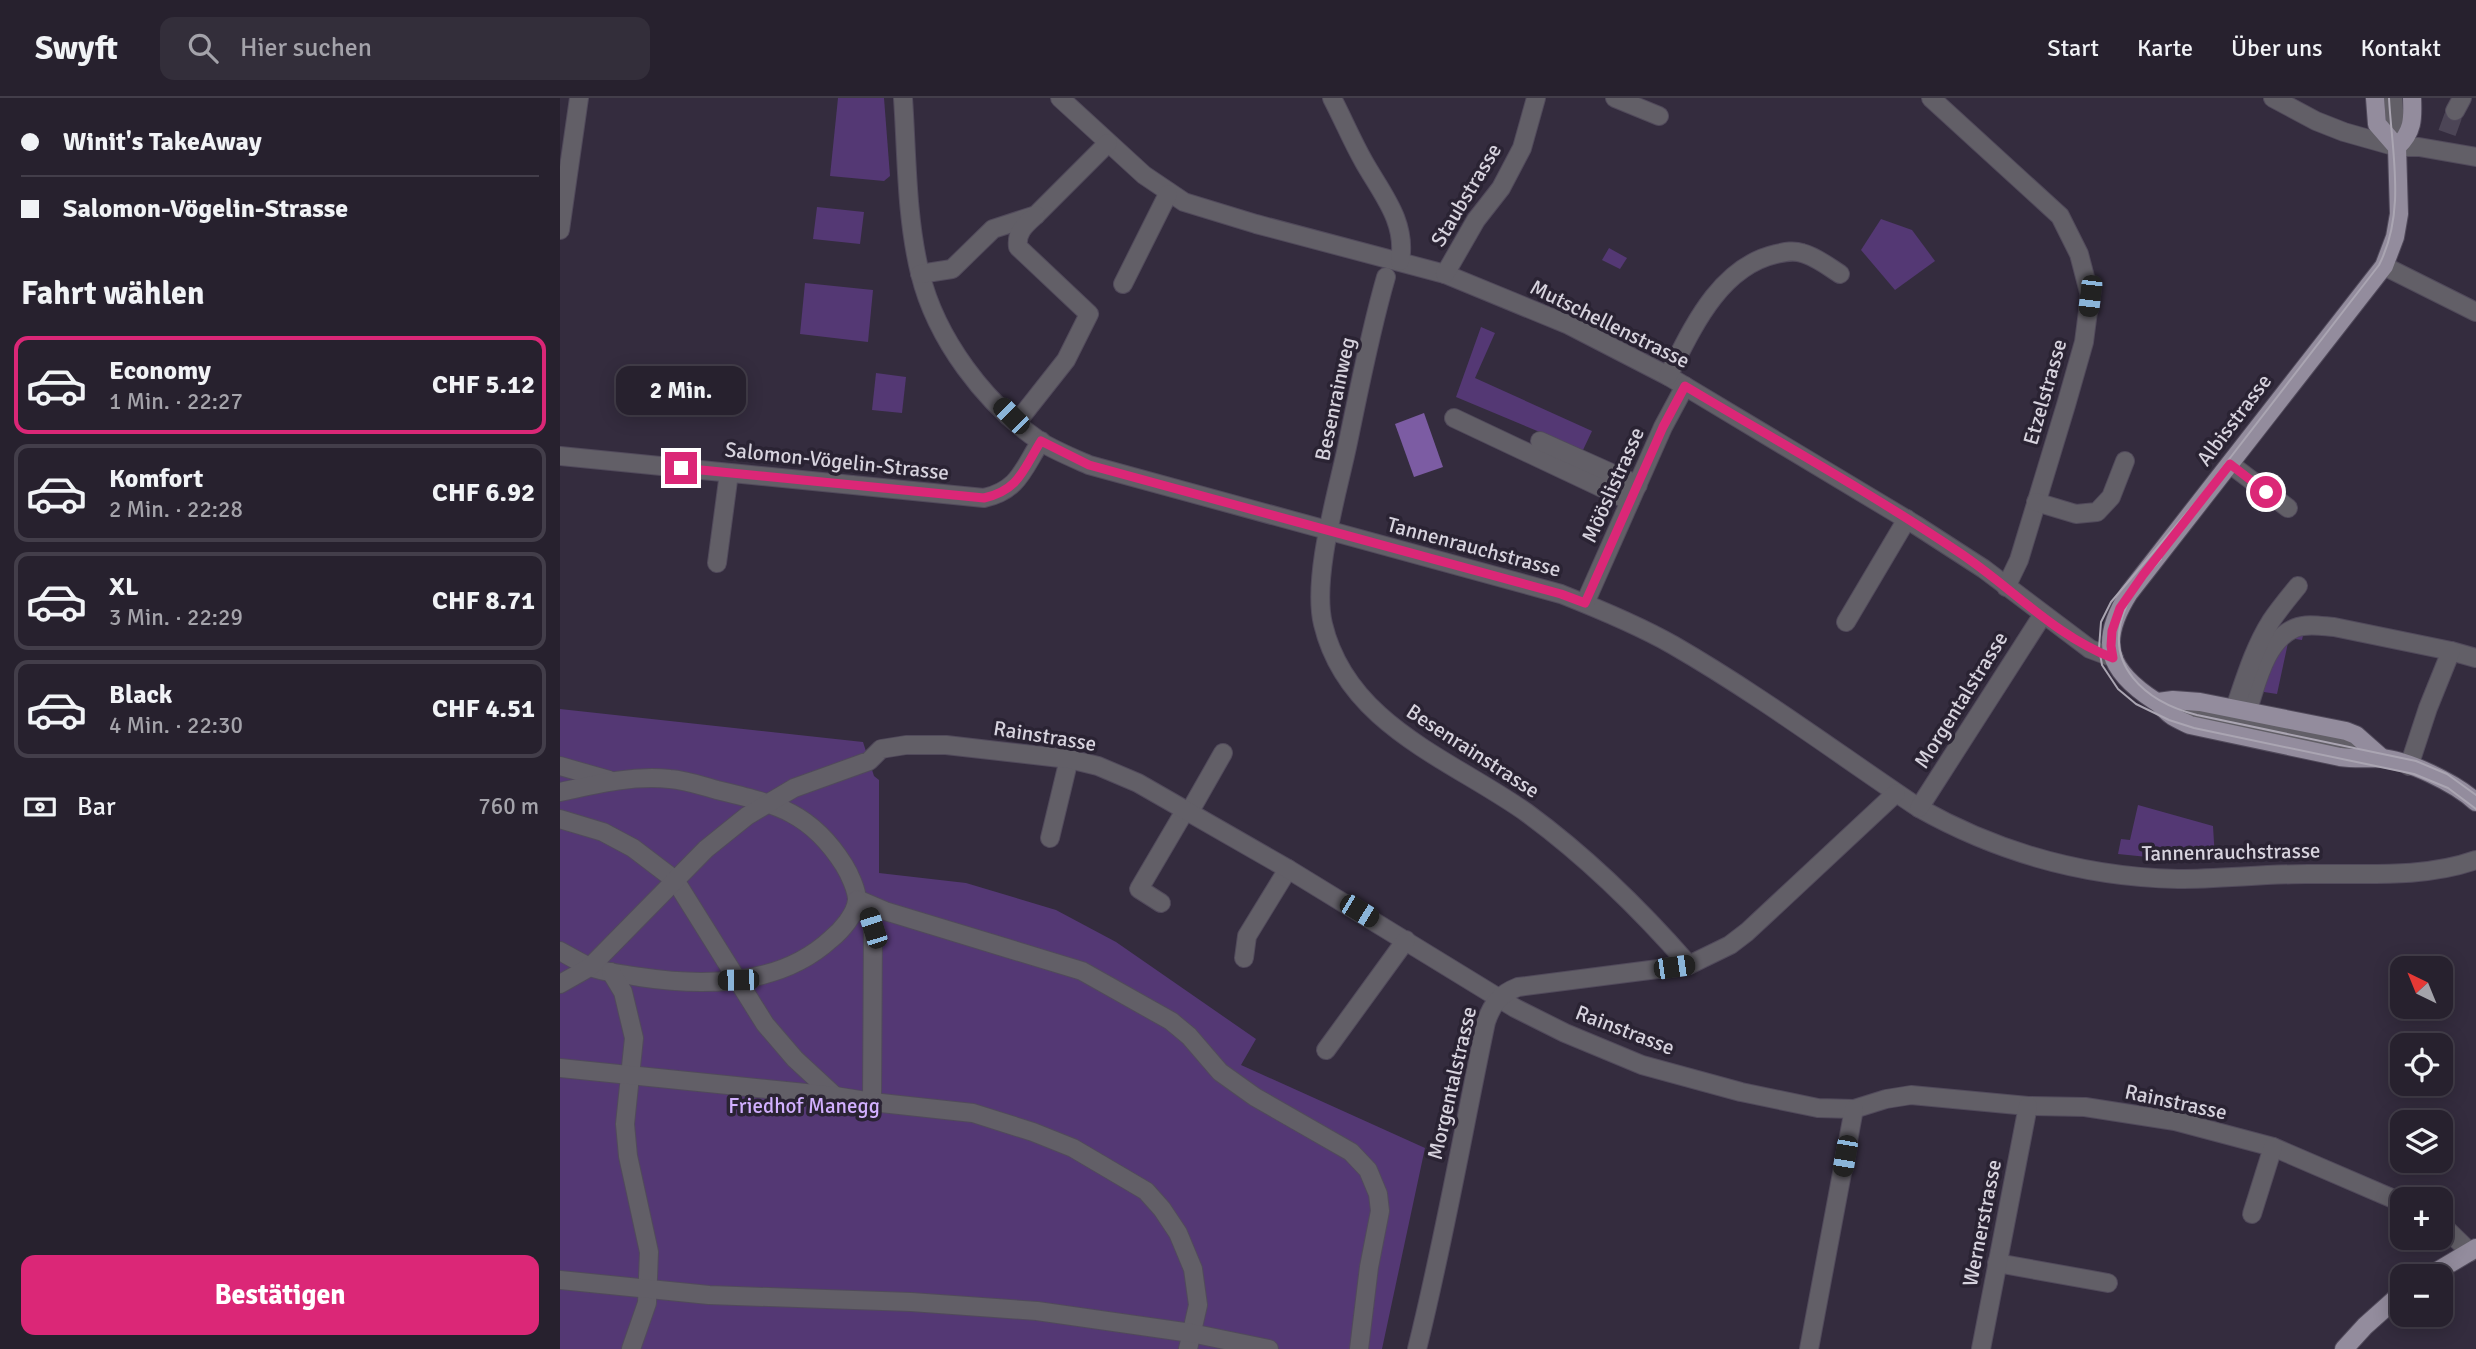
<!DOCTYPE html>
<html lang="de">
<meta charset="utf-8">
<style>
:root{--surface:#27212e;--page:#332e3a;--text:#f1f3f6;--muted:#a4a3aa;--line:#433e4a;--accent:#db2777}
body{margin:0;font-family:Signika,sans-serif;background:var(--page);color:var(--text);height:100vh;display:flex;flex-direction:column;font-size:26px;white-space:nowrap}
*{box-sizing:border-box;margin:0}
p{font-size:23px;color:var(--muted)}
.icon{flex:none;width:38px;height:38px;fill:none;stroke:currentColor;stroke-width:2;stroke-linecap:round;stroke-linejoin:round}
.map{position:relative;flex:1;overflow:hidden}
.drawer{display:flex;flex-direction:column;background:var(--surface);width:560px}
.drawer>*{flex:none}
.banner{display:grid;align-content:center;height:154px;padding:0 21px;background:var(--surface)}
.needle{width:46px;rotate:317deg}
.tools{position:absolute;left:1830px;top:858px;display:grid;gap:14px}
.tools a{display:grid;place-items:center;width:63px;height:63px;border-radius:14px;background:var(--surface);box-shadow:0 4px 18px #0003,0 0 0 2px var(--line);font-size:35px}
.end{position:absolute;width:32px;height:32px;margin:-16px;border:9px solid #db2777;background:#fff;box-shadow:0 0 0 4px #fff}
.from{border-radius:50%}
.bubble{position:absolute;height:49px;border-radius:14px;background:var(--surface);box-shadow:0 4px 18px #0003,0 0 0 2px var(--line);font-size:23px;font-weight:700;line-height:49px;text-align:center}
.car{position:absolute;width:21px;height:42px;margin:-21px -10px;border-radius:9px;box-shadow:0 0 5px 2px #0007;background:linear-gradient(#222 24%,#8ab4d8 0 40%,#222 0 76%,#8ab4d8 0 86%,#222 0)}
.banner b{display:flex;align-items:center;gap:24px;height:66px;font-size:26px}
.banner b+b{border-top:2px solid var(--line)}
.banner i{width:18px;height:18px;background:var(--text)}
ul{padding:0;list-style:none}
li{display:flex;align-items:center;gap:21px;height:98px;margin:0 14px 10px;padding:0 7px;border:4px solid var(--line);border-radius:14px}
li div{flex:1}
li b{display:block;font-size:26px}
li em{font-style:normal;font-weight:700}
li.on{border-color:var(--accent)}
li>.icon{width:63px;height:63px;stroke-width:1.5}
h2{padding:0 21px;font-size:32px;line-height:84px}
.pay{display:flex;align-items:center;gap:18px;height:77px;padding:0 21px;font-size:26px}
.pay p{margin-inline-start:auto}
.button{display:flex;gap:14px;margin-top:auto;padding:14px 21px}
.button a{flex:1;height:80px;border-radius:14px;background:var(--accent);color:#fff;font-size:28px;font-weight:700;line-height:80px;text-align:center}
header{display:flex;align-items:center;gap:42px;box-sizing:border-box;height:98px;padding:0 35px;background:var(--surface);border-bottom:2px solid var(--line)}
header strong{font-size:33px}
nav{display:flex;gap:38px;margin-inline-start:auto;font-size:24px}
.search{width:490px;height:63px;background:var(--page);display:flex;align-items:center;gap:18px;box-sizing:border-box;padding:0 24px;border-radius:14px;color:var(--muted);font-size:26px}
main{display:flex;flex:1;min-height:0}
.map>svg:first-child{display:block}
.green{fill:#543874}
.water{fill:#7c5ca3}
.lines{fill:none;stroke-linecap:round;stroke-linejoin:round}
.minor-tunnel{stroke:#4c4556;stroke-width:18;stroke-dasharray:18 9;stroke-linecap:butt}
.minor-casing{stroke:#514a5b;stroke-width:20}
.major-casing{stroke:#514a5b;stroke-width:20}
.minor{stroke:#625f67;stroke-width:18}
.major{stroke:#938c9d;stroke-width:18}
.tram{stroke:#aaa5b2;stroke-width:2}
.route{stroke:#db2777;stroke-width:9}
.labels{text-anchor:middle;stroke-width:7;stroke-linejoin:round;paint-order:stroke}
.street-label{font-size:21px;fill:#d7d3de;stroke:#2a2333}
.park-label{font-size:21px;fill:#d2b0ff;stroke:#2a2333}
</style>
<header>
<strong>Swyft</strong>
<div class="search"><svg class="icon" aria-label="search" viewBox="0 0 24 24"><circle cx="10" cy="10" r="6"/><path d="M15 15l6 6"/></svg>Hier suchen</div>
<nav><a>Start</a><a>Karte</a><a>Über uns</a><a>Kontakt</a></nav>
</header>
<main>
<section class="drawer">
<div class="banner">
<b><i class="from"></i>Winit's TakeAway</b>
<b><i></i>Salomon-Vögelin-Strasse</b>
</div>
<h2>Fahrt wählen</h2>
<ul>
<li class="on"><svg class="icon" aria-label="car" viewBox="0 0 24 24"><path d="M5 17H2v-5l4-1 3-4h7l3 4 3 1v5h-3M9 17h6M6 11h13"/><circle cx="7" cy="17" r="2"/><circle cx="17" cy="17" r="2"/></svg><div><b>Economy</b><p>1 Min. · 22:27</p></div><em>CHF 5.12</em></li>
<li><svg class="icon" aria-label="car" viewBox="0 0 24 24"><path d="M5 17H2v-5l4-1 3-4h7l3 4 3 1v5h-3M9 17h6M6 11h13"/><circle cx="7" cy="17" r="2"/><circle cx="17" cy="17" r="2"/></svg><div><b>Komfort</b><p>2 Min. · 22:28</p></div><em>CHF 6.92</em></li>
<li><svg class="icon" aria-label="car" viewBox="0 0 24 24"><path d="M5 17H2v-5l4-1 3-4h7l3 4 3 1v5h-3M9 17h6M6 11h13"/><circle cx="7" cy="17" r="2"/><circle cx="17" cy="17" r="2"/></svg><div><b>XL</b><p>3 Min. · 22:29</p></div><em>CHF 8.71</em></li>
<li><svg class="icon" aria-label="car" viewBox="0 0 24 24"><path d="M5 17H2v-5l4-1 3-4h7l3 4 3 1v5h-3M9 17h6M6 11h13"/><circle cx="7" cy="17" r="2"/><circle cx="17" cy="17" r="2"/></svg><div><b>Black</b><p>4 Min. · 22:30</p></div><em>CHF 4.51</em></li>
</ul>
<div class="pay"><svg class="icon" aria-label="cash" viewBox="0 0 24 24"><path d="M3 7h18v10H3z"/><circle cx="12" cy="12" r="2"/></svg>Bar<p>760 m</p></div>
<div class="button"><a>Bestätigen</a></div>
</section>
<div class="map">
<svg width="1916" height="1251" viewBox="0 0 1916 1251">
<rect width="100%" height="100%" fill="#342c3e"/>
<g class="green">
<path d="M278,0h46l6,78 -6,5 -54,-5z"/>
<path d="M257,109l47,5 -4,32 -47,-5z"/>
<path d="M1321,121l31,11 23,31 -40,29 -34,-40z"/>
<path d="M1049,150l18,10 -7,11 -18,-9z"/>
<path d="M245,185l68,7 -5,52 -68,-8z"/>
<path d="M921,229l14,6 -20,45 117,53 -9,19 -127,-53z"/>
<path d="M316,275l30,4 -4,36 -30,-3z"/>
<path d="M1744,533l-2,9 -13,-2 -12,56 -13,-2v-3l-4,-1c5,-24 19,-52 44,-57z"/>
<path d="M0,611l303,33 11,34 5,4v93l87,10 90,27 60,32 140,97 -15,26 184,83 -43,201h-822z"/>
<path d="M1578,707l75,21 2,33 -38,1 -59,-6 3,-15 9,1z"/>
</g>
<path class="water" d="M864,315l19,54 -29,10 -19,-53z"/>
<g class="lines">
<path class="minor-tunnel" d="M1887,35l8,-22"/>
<g class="minor-casing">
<g id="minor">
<path d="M343,0c4,57 3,118 17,175 16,66 65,131 121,169 15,9 32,16 48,23l472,129c38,15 77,31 112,51 85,49 164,108 246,163 80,45 167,69 259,71 43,0 86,-5 129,-5 55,-1 116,5 169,-14"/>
<path d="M500,0l84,77 40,27 72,22 189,50 124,51 99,51 248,149 68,44 106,80 24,9"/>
<path d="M772,0c11,21 20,43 32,64 18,32 43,60 36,99"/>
<path d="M1055,0l44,18"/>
<path d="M1371,0l129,118 19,38 11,42 -6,46 -18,63 -47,155 -13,27"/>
<path d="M1713,0l43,23 28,11 53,15h22l57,10"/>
<path d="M1833,0l4,49"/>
<path d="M1895,13l7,-13"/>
<path d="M0,132l19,-132"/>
<path d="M1824,168l92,46"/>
<path d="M360,176l32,-5 41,-40 43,-14 72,-72"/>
<path d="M885,176l31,-54 25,-32 21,-40 14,-50"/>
<path d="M826,179c-16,55 -27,113 -39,170 -10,47 -35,131 -24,177 24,101 128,135 204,189 60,44 113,96 162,152"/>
<path d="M563,186l45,-90"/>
<path d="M1108,278c24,-47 51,-109 108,-122 9,-2 17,-4 26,-1 13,3 27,14 38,21"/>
<path d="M894,320l176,83"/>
<path d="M457,324l49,-62 23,-46 -71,-67c-2,-15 7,-22 18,-32"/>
<path d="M980,343l98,44"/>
<path d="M0,358l424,42c35,-8 39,-29 57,-57"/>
<path d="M1670,366l58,44"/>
<path d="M1476,404l40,12 21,-2 14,-15 14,-36"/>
<path d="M157,465l12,-90"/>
<path d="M1025,505l78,-176 22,-41"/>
<path d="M1286,524l61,-103"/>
<path d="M1891,553l25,7"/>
<path d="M1690,605c8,-25 17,-63 45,-75 12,-5 26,-2 39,-1l117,24 -23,57 -19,58"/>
<path d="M1608,609l28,9 146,30 33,10"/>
<path d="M1675,610c10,-29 19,-60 36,-87 8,-12 18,-24 27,-35"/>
<path d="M0,668l49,14"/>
<path d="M0,694c36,-8 73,-17 110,-13 16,1 32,7 47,11 58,14 93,21 127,75 5,8 13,25 13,35 -1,14 -16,31 -26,39 -51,47 -126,48 -191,38 -17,-3 -36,-4 -52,-11 -9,-4 -19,-10 -28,-15"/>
<path d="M1359,710l123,-192"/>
<path d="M630,713l33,-58"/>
<path d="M0,721l43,13 30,16 42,32 90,144 30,35 40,37"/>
<path d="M490,740l19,-79"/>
<path d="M297,801l28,12 197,60 89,50 18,15 31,36 35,25 96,55 17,18 10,24 2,17 -11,56 -10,82"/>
<path d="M601,805l-22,-14 47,-80"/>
<path d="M684,860l3,-22 41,-67"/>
<path d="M51,874l12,20 11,46 -9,86 3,32 21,96 -2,51 -16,46"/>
<path d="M0,886l30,-17 116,-118 41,-33 47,-28 75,-27 12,-12 25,-4h40l123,14 29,7 40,17 150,86 227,139 50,25 77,32 99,27 77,16 36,1 32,-10 25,-4 117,11 57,1 90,14 98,26 130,56"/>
<path d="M766,952l80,-110"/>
<path d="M0,970l275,28 37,6 1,-174 -4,-14 -12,-14"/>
<path d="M312,1004l101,11 60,19 40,16 73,43 16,18 16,24 15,36 5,36 -10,44"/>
<path d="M1692,1116l21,-67"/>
<path d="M1881,1126l29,28"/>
<path d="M1437,1165l111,20"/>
<path d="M0,1182l149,15 202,7 126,9 154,22 78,16"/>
<path d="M857,1251c27,-108 46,-218 69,-327 6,-18 14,-28 32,-35l171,-22 41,-20 17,-13 149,-139"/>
<path d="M1249,1251l45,-240"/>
<path d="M1421,1251l47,-243"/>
</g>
</g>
<g class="major-casing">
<g id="major">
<path d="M1815,0l2,26 20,23 2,67 -4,23 -11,29 -255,327c-31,49 -22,77 26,108 6,3 10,10 16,14 5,4 13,7 19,10l150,32c14,2 26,1 40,1 28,2 75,25 96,44"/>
<path d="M1837,49c16,-15 16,-28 15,-49"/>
<path d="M1598,604l15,-2 27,2 146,29 10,4 26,23"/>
<path d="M1869,1178l47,-28"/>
<path d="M1784,1251l21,-23 38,-34"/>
</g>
</g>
<use href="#minor" class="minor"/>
<use href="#major" class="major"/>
<g class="tram">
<path d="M1829,0c3,56 17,114 -10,167l-183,237 -85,100 -10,20 -2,26 3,17 16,24 18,15 33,16 25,8 220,46 34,14 28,21"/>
<path d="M1601,461c-13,15 -28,30 -35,48 -25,58 20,95 71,108l219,46 31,13 29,21"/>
</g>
</g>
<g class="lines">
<path class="route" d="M121,370l303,30c35,-8 39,-28 57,-57l48,24 472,129 24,9 78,-176 22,-41c92,55 186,107 275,167 51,34 95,83 153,105l-2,-12 1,-15 8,-23 23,-33 87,-111 36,28"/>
</g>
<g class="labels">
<g class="street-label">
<text transform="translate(906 97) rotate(-59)" y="7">Staubstrasse</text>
<text transform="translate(1050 226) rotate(26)" y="7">Mutschellenstrasse</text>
<text transform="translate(1485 294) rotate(-74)" y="7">Etzelstrasse</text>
<text transform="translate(775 301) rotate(-78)" y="7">Besenrainweg</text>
<text transform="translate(1674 322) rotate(-53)" y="7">Albisstrasse</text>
<text transform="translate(277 363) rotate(6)" y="7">Salomon-Vögelin-Strasse</text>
<text transform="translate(1053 387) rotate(-66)" y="7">Mööslistrasse</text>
<text transform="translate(914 449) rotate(15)" y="7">Tannenrauchstrasse</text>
<text transform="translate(1401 602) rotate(-58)" y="7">Morgentalstrasse</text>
<text transform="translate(485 638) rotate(9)" y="7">Rainstrasse</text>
<text transform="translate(913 653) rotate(33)" y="7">Besenrainstrasse</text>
<text transform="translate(1671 754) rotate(-1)" y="7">Tannenrauchstrasse</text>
<text transform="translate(1065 932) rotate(21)" y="7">Rainstrasse</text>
<text transform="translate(892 985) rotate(-77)" y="7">Morgentalstrasse</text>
<text transform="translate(1616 1004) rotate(12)" y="7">Rainstrasse</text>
<text transform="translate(1422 1125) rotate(-79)" y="7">Wernerstrasse</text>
</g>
<g class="park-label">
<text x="244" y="1015">Friedhof Manegg</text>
</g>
</g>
</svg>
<div class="tools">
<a><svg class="needle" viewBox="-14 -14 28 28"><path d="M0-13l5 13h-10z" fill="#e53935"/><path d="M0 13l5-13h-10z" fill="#a4a3aa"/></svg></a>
<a><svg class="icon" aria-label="locate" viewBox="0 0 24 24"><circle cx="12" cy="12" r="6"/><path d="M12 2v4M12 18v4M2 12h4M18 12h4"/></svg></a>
<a><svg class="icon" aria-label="layers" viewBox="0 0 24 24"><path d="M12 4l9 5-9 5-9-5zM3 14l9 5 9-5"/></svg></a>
<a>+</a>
<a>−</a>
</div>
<i class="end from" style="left:1706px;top:394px"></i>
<i class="end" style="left:121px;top:370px"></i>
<div class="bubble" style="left:56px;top:268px;width:130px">2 Min.</div>
<i class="car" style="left:1530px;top:198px;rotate:187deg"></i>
<i class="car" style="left:451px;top:318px;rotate:315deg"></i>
<i class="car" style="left:799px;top:813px;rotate:121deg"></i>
<i class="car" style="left:313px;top:830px;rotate:342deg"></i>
<i class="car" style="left:1114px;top:869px;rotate:82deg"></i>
<i class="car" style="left:178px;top:882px;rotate:269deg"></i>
<i class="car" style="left:1285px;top:1058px;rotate:190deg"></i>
</div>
</main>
